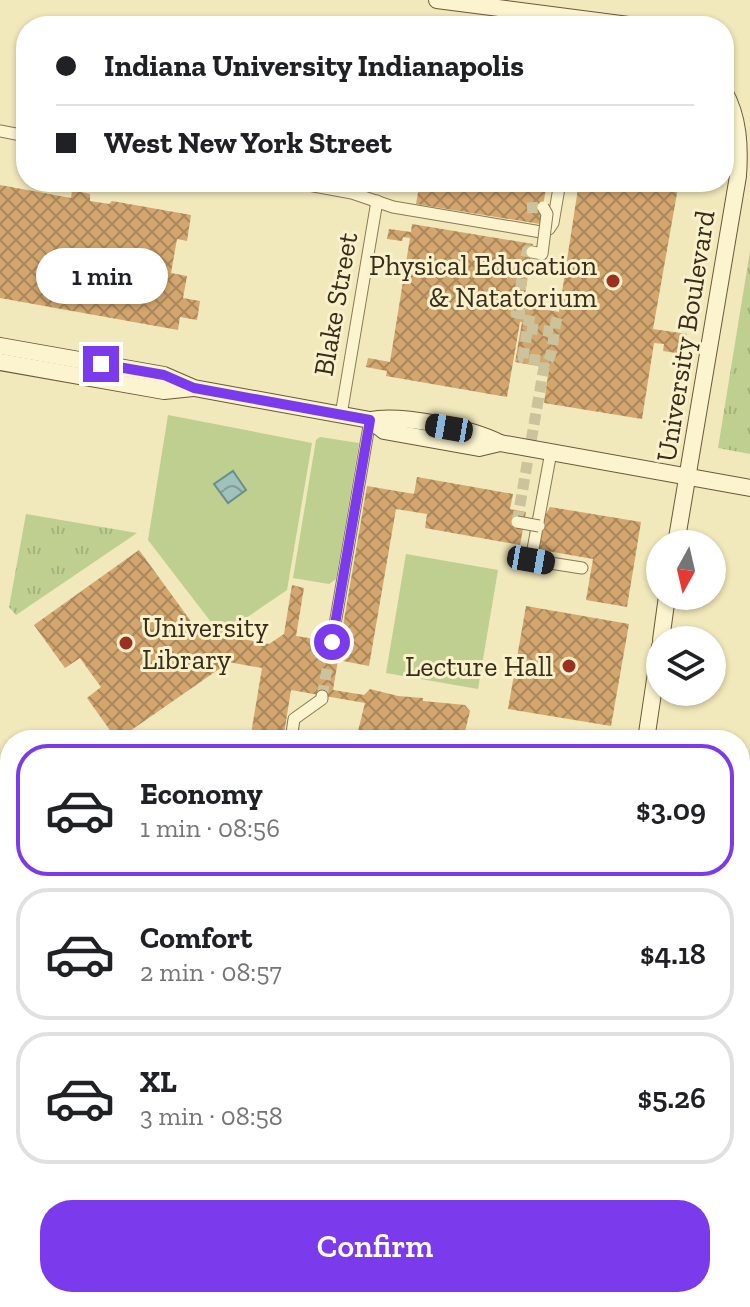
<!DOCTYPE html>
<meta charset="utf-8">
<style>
:root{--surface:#fff;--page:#f2f2f2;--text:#202124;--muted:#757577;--line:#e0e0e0;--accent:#7c3aed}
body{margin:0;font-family:"Zilla Slab",serif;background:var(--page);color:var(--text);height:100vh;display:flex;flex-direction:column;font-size:30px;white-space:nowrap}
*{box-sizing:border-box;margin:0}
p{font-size:26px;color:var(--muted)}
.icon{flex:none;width:44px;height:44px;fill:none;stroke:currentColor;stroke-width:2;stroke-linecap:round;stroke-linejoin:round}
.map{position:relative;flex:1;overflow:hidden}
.side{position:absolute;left:0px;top:730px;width:750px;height:578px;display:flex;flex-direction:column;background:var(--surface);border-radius:32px 32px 0 0;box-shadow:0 2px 6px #0004}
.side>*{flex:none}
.top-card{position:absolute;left:16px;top:16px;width:718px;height:176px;border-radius:32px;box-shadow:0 2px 6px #0004;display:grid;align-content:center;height:176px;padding:0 40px;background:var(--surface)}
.needle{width:52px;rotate:188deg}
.controls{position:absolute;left:646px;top:530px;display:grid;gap:16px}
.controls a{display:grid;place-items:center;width:80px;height:80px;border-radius:50%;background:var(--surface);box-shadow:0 2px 6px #0004;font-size:40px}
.end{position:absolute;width:36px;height:36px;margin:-18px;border:10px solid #7c3aed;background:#fff;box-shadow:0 0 0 4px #fff}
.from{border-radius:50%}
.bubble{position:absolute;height:56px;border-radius:28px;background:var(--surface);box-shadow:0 2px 6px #0004;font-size:26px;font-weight:600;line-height:56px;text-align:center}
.car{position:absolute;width:24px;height:48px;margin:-24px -12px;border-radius:10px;box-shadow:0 0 6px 2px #0007;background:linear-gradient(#222 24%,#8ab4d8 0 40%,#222 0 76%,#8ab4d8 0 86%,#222 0)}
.top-card b{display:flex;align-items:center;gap:28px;height:76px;font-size:30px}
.top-card b+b{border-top:2px solid var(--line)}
.top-card i{width:20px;height:20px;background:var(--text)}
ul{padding:14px 0 0;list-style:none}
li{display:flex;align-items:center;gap:24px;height:132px;margin:0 16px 12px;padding:0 24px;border:4px solid var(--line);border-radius:32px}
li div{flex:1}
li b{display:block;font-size:30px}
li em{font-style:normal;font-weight:600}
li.active{border-color:var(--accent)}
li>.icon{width:72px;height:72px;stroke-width:1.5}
.cta{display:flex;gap:16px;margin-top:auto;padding:16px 40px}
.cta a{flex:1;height:92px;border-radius:32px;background:var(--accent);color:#fff;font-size:32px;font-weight:600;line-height:92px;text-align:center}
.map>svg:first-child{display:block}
.grass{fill:url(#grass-tufts)}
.park{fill:#becf8f}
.water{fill:url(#water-waves);stroke:#678f8b;stroke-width:2}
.building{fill:url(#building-cross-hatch)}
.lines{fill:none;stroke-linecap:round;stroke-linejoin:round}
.street-tunnel{stroke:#ccc29b;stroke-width:11;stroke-dasharray:11 5.5;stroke-linecap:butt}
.street-casing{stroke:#897854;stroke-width:13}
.secondary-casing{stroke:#6a5837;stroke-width:18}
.street{stroke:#fbf4cf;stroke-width:11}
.secondary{stroke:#fbf4cf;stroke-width:16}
.street-bridge-casing{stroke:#897854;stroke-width:13;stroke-linecap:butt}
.street-bridge{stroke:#fbf4cf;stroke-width:11}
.route{stroke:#7c3aed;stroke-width:10}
.poi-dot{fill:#9c3020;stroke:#f8f1cb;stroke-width:3}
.labels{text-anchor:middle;stroke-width:6;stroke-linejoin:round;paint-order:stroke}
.poi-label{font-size:28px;fill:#372c1a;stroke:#f8f1cb;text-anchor:end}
.street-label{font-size:28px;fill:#372c1a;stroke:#f8f1cb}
</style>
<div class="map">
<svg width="750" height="1307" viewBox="0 0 750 1307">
<defs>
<pattern id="grass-tufts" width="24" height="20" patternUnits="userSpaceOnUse" patternTransform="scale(2)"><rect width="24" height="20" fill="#becf8f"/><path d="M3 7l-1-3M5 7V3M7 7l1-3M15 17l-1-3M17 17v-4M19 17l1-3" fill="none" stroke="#a4b27b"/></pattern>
<pattern id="water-waves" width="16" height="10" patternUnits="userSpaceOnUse" patternTransform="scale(2)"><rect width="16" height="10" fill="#a0c1bc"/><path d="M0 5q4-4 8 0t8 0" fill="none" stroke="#839d98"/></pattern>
<pattern id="building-cross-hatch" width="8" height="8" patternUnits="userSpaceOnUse" patternTransform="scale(2)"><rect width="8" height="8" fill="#d2a66e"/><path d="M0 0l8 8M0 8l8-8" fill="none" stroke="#ab875a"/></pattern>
</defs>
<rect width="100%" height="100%" fill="#f1e8bb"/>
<g class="grass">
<path d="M750,251v203l-32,-6z"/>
<path d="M26,514l111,19 -121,82 -7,-8z"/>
<path d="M10,798v63l-10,14v-17z"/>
<path d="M0,1259l10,5v34h12l-1,9h-21z"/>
<path d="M47,1298h92l-2,9h-92z"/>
</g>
<g class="park">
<path d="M168,415l144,28 -25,147 -66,45 -73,-95z"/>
<path d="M320,437l39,6 -23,136 -7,5 -36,-6 23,-138z"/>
<path d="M406,554l92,16 -20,119 -92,-16z"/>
</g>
<path class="water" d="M233,471l13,19 -18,13 -14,-19z"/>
<g class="building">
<path d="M420,182h127l-7,42 -124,-20z"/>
<path d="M579,182h100l-26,147 34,5 -4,20 -20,-3 1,-7 -10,-1 -12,76 -98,-16 5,-35 -34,-6 7,-40h-2l-13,75 -121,-21 1,-5 -21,-4 2,-9 22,4 20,-124 -7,-1 -1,4 -15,-2 2,-10 22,3 1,-8 121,20 -10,62 36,6z"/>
<path d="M0,185l71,13 1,-8 18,4v7l19,3 3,-3 79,14 -4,26 -10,-2 -6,34 16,3 -4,22 17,3 -3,19 -17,-3 -2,13 -178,-32z"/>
<path d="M417,477l96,17 -3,15 16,3 -6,33 -95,-17 2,-14 -31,-5 -27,157 -31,-6 -5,30 31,5 6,-6 28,7 25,2v3l42,4 5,6 -7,29h-106l3,-3 1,-5 -3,-1 7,-28 -74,-13 -8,50h-33l12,-72 -45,-8 5,7 -105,73 -30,-42 14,-11 -11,-15 -10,-14 -15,10 -31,-43 105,-75 59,81 71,13 15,-10 8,-49 12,3 -8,48 44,7 27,-157 47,8z"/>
<path d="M550,507l91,15 -14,85 -41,-7 7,-41 -57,-10 3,-23z"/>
<path d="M526,606l103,18 -18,102 -103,-17z"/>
<path d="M740,826h10v76l-10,-1z"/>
<path d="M740,964l10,2v26l-10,-1z"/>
<path d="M740,1087l10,1v53l-10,2z"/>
<path d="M750,1191v116h-162l2,-9h150v-104z"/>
<path d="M6,1207l4,1v36l-10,-1z"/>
<path d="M22,1298h25l-2,9h-24z"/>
<path d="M139,1298h24l-2,9h-24z"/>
</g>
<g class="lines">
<g class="street-tunnel">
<path d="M527,208l16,-1"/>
<path d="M532,252l-5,-1 -11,62 14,2 -7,43 21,3v6"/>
<path d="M527,328l26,4"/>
<path d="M517,522l27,-155c12,-13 8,-39 15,-55"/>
<path d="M322,696l10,-54"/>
</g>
<g class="street-casing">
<g id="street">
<path d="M0,131l26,5"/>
<path d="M292,182l60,11 41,14 148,25 8,-3 4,-6 7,-41"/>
<path d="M341,415l36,-214"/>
<path d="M551,452l-20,108 51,8"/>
<path d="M332,642l38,-222"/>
<path d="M291,740l3,-21 28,-20v-3"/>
<path d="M740,794l10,1"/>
<path d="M0,1180l10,1"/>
</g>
</g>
<g class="secondary-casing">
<g id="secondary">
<path d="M437,0l199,26"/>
<path d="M0,346l164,29 30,13 176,32c31,-6 101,8 130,23l250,45"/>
<path d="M0,362l164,29 29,-3"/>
<path d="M370,420l14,11 95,17 21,-5"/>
<path d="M676,544l62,-368c2,-30 1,-58 -14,-85"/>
<path d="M661,640l6,-44"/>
<path d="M646,740l14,-94"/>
<path d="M0,900l10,2"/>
<path d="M0,917l10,2"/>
<path d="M740,1027l10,2"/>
<path d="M740,1046l10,2"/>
<path d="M520,1307l4,-9"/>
</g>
</g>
<use href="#street" class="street"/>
<use href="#secondary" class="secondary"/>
<g class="street-bridge-casing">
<g id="street-bridge">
<path d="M532,252l10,2 5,-40 -4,-7"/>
<path d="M517,522l22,4"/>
</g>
</g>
<use href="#street-bridge" class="street-bridge"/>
</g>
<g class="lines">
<path class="route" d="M101,364l63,11 30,13 176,32 -38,222"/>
</g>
<g class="poi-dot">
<circle cx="613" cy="281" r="8"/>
<circle cx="126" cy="643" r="8"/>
<circle cx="569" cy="666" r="8"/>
</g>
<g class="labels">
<g class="poi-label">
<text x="597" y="275">Physical Education<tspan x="597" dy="32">&amp; Natatorium</tspan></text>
<text x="142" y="637" text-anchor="start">University<tspan x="142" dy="32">Library</tspan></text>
<text x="553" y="676">Lecture Hall</text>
</g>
<g class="street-label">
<text transform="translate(335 304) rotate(-80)" y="10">Blake Street</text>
<text transform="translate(685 336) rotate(-81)" y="10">University Boulevard</text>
</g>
</g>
</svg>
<div class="controls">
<a><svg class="needle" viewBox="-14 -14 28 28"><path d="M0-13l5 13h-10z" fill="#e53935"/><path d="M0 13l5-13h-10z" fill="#757577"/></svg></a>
<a><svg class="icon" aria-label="layers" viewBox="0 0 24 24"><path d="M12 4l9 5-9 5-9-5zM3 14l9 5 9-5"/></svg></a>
</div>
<i class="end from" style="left:332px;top:642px"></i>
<i class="end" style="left:101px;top:364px"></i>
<div class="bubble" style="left:36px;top:248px;width:132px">1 min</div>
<i class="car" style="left:449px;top:428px;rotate:280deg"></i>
<i class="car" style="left:531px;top:560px;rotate:100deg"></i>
<div class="top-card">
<b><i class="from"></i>Indiana University Indianapolis</b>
<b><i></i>West New York Street</b>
</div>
<section class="side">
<ul>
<li class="active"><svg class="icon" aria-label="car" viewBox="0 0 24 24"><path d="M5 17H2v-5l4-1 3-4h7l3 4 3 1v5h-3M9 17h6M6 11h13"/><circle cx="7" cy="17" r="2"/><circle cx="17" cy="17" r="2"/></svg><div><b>Economy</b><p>1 min · 08:56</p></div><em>$3.09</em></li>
<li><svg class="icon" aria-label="car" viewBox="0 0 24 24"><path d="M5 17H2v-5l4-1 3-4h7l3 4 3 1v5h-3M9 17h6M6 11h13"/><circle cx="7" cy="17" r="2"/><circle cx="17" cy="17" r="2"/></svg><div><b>Comfort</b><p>2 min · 08:57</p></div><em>$4.18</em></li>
<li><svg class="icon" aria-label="car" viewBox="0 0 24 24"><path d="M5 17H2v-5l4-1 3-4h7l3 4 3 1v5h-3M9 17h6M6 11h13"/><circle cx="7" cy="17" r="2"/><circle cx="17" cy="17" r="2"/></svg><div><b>XL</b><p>3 min · 08:58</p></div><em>$5.26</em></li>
</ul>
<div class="cta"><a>Confirm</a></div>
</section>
</div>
